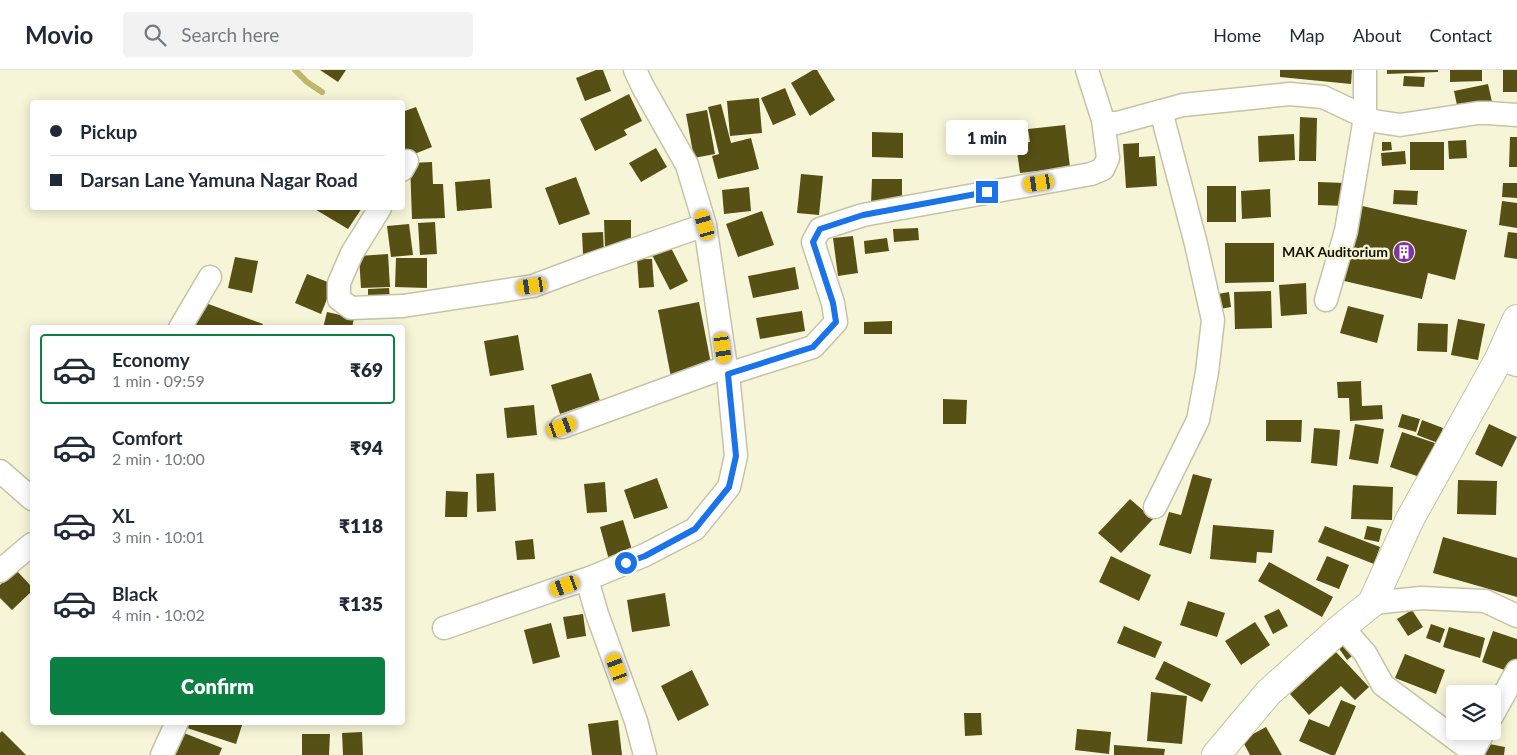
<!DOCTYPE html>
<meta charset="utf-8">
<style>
:root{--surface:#fff;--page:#f2f2f3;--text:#1f2937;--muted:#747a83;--line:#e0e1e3;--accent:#0b8043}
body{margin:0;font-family:Lato,sans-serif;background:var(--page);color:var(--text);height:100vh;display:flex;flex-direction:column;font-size:19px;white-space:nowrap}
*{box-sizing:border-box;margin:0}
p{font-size:16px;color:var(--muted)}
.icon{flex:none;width:28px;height:28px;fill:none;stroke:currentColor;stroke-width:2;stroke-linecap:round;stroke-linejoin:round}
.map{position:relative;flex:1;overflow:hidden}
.side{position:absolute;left:30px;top:255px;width:375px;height:400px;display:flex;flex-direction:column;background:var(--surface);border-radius:5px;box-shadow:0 2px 12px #0003}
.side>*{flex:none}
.banner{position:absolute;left:30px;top:30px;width:375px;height:110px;border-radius:5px;box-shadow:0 2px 12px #0003;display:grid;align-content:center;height:110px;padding:0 20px;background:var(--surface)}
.controls{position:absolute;left:1446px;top:615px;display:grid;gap:10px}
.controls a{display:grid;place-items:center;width:55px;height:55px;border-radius:5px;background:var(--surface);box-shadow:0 2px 12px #0003;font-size:25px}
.end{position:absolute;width:22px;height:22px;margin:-11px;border:6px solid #1a73e8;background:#fff;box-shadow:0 0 0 2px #fff}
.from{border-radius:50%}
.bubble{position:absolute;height:35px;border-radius:5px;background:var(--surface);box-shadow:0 2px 12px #0003;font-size:16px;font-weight:800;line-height:35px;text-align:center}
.car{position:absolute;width:15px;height:30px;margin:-15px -8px;border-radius:6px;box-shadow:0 0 4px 1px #0007;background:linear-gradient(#f5c518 24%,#345 0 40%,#f5c518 0 76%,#345 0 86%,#f5c518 0)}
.banner b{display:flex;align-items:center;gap:18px;height:48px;font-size:19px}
.banner b+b{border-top:1px solid var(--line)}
.banner i{width:12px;height:12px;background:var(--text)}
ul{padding:9px 0 0;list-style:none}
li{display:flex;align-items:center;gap:15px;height:70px;margin:0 10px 8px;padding:0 10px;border:2px solid transparent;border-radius:5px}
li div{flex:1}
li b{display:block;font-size:19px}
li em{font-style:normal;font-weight:800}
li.on{border-color:var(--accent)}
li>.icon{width:45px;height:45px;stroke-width:1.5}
.cta{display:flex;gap:10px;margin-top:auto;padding:10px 20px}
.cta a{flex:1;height:58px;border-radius:5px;background:var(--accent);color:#fff;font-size:20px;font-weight:800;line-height:58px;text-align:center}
header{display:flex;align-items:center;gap:30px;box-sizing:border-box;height:70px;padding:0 25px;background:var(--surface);border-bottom:1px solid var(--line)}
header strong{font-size:24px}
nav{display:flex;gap:28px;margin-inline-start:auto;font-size:18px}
.search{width:350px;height:45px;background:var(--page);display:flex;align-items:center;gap:12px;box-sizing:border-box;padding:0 18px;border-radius:5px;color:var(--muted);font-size:19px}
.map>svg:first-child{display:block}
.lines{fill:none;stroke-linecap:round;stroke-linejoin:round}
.stream{stroke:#bfb86c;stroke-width:6}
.building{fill:#565014}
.street-casing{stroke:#c6c3a6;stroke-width:25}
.secondary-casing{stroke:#c6c3a6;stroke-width:30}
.street{stroke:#fff;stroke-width:22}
.secondary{stroke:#fff;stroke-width:28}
.route{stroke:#1a73e8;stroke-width:6}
.labels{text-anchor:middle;stroke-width:5;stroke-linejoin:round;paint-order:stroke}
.poi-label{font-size:14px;font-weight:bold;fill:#141309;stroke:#f7f5d7;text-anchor:end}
</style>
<header>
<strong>Movio</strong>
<div class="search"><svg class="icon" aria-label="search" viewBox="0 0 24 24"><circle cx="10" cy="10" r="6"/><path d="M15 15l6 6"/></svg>Search here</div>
<nav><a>Home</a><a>Map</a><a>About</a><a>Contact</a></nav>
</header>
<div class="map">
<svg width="1517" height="685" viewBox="0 0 1517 685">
<rect width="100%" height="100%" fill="#f7f5d7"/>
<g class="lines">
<path class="stream" d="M295,0l12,12 15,10"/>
</g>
<g class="building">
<path d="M320,0h26l-8,12z"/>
<path d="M596,0h7l8,21 -26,10 -9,-23z"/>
<path d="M813,0h4l18,30 -25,16 -19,-33z"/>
<path d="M1280,0h72l-1,14 -71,-7z"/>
<path d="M1387,0h51v2l-51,2z"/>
<path d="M1450,0h32v11l-32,1z"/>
<rect x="1503" y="0" width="14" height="22"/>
<path d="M1404,6l21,1 -1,10 -21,-1z"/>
<path d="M1488,14l4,18 -34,8 -4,-19z"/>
<path d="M785,18l11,27 -23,10 -12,-27z"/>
<path d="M629,24l13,27 -18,9 3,5 -32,16 -15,-32z"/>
<path d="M759,28l3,35 -32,3 -3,-35z"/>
<path d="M721,34l10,39 20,-5 8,31 -41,10 -6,-23 7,-2 -11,-47z"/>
<path d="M416,37l16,40 -30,12v-47z"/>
<path d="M707,40l8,44 -21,4 -8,-44z"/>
<path d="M1300,47l17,1 -1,43h-17z"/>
<path d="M1065,55l5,42 -50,6 -4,-29 14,-2 -2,-13z"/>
<path d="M872,62l31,1v25l-31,-1z"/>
<path d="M1294,64l1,26 -36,2 -1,-26z"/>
<path d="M1510,67h7v30h-8z"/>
<path d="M1466,70l1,18 -18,1 -1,-18z"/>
<path d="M1382,72h9l1,8 -10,1z"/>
<rect x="1410" y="72" width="34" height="28"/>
<path d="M1139,73v14l16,-1 2,30 -31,2 -3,-44z"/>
<path d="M656,78l11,19 -26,15 -12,-19z"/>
<path d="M1405,81l1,13 -24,2 -1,-13z"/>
<path d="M432,92l1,22h10l2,34 -33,1 -2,-56z"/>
<path d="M801,104l22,2 -4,39 -22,-2z"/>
<path d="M576,107l14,37 -31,11 -14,-37z"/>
<path d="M490,109l2,29 -35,3 -2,-29z"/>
<path d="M872,109h30v26l-31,-1z"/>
<path d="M1318,112l27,1v23l-27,-1z"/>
<path d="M1503,113h14v15l-15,-1z"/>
<rect x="1207" y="116" width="29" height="36"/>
<path d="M749,117l2,24 -27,3 -2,-24z"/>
<path d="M1270,119l1,28 -29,2 -1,-28z"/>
<path d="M1394,120l24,1 -1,14 -24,-1z"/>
<path d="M1502,131l15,2v25l-18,-3z"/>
<path d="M1358,135l109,25 -12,50 -27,-7 -6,26 -82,-19z"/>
<path d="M313,138h49l-14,21z"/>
<path d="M762,141l12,34 -36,12 -12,-33z"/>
<path d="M604,150h27v27h-26z"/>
<path d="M435,152l2,32 -17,1 -2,-32z"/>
<path d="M409,154l4,31 -22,2 -4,-31z"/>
<path d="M918,158l1,12 -25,2 -1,-13z"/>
<path d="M603,162l1,22h-21l-1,-21z"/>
<path d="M1508,162l9,1v26l-13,-2z"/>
<path d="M853,166l5,37 -20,3 -5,-38z"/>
<path d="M887,168l2,13 -24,3 -1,-13z"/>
<path d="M1225,173h49v39l-49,1z"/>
<path d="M669,174l19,37 -18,9 -19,-37z"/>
<path d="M388,184l2,33 -29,1 -2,-32z"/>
<path d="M235,187l23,4 -6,32 -24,-5z"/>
<path d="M396,188h31v30l-32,-1z"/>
<path d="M637,189h15l2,28 -15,1z"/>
<path d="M795,197l4,22 -46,9 -5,-22z"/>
<path d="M307,204l26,10 -12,30 -26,-11z"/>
<path d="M1306,213l1,31 -26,2 -2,-31z"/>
<path d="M389,218l1,12 -22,1v-12z"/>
<path d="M1271,221l1,37 -37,1 -1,-37z"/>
<path d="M1229,222l2,15 -11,2 -2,-15z"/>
<path d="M203,232l60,22 -2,4h-67z"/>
<path d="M699,232l13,67 -41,8 -13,-67z"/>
<path d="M1348,236l36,9 -7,28 -37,-10z"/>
<path d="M802,241l3,20 -45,8 -4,-21z"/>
<path d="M327,242l27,6 -2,10h-29z"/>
<path d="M1458,249l27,5 -7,36 -27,-5z"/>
<path d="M892,251v13h-28v-12z"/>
<path d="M1418,253l30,1 -1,28 -30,-1z"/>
<path d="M518,265l6,35 -34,6 -6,-35z"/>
<path d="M591,303l10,31 -20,6 -1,-3 -20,7 -9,-29z"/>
<path d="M1361,311l1,25 20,-1 1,14 -33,2 -1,-23h-11l-1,-16z"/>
<path d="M943,329l24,1 -1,24h-23z"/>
<path d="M534,335l3,30 -30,3 -3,-30z"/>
<path d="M1402,344l18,5 -4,13 -18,-5z"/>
<path d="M1266,350h36l-1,22 -35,-1z"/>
<path d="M1422,350l21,8 -5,15 -21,-8z"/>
<path d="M1355,354l29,5 -6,35 -29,-5z"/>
<path d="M1489,354l28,13 -15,30 -27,-13z"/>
<path d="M1314,358l26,2 -3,36 -26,-3z"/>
<path d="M1402,362l33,11 -12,35 -33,-11z"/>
<path d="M494,403l2,38 -19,1 -1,-38z"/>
<path d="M1193,404l19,5 -21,75 -32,-9 10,-33 12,3z"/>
<path d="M657,408l11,30 -34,11 -10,-29z"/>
<path d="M1458,410l39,1 -1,34 -39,-1z"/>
<path d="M605,412l2,30 -20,1 -3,-29z"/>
<path d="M1353,415l40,2 -1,33 -41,-1z"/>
<path d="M446,421l22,1 -1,25h-22z"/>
<path d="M1130,429l23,20 -32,34 -23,-20z"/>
<path d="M623,450l10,33 -24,7 -9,-33z"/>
<path d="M1213,455l61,5 -2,23 -15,-1 -1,11 -46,-4z"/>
<path d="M1325,456l55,21 -6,17 -56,-22z"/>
<path d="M1367,456l15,3 -3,13 -15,-3z"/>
<path d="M1443,467l74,21v39l-84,-24z"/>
<path d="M533,469l2,20 -18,1 -2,-19z"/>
<path d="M1111,486l40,19 -12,26 -40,-19z"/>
<path d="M1327,486l22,9 -10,24 -23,-9z"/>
<path d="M1269,492l64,35 -11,20 -64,-36z"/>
<path d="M16,500l16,17v4l-20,19 -12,-12v-13z"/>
<path d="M665,523l5,33 -38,6 -5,-32z"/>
<path d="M1188,531l37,12 -8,24 -37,-12z"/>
<path d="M1279,539l9,17 -15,8 -9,-18z"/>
<path d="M1412,540l11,17 -15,9 -11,-17z"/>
<path d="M583,544l3,22 -19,3 -4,-22z"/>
<path d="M1255,552l15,23 -29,20 -16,-24z"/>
<path d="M551,553l9,34 -27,7 -9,-34z"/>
<path d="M1431,554l14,5 -5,14 -14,-5z"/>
<path d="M1124,556l38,16 -7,16 -38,-15z"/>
<path d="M1449,557l36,11 -5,20 -37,-11z"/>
<path d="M1493,561l24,8v22l-4,12 -31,-11z"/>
<path d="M1347,570l9,13 -9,7 -9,-13z"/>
<path d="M1336,582l33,35 -14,13 -14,-14 -32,29 -19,-21z"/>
<path d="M1405,584l40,16 -9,24 -41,-16z"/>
<path d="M1164,591l47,23 -9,18 -47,-23z"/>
<path d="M692,600l17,35 -31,16 -17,-35z"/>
<path d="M1151,622l36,4 -5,48 -35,-3z"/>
<path d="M1341,630l15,6 -21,49h-4l-32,-14 10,-22 20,8z"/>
<path d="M964,643h17l1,22 -17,1z"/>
<path d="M618,650l4,35h-30l-4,-31z"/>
<path d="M185,652h58l-7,22 -52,-17z"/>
<path d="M1266,657l16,28h-32l-8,-15z"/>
<path d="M1077,659l34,3 -2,22 -34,-4z"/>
<path d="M2,661l24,24h-26v-22z"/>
<path d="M179,661l43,17 -3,7h-45z"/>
<path d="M362,662l1,23h-20l-1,-22z"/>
<path d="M302,664h28l-1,21h-27z"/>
<path d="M1479,672l26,5 -1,8h-27z"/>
<path d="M1114,675l51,4 -1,6h-50z"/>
</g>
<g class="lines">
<g class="street-casing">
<g id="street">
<path d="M635,0l8,17 44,78 18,60 21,142 2,7 8,82 -7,31 -34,42 -50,26 -55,23 -2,5 9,31 39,107 9,34"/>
<path d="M1087,0l16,50 5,3h9l66,-18 107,-11 33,3 51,24 26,4 78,-12h10l29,2"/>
<path d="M402,100l5,-9"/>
<path d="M380,138l-28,45 -13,30v16l12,9 52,-2 130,-20 56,-21 116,-40"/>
<path d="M1326,230l20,-69 19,-114v-47"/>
<path d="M180,258l30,-51"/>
<path d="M1499,289l18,6"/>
<path d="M728,304l85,-27 23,-25 -3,-19 -20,-61 7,-13 43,-14 228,-41 12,-5 5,-11 -5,-38"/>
<path d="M562,357l164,-60"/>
<path d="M0,401l32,28"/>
<path d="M1155,437l43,-87 9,-48 6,-52 -17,-76 -35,-133"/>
<path d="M0,501l32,-27"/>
<path d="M1372,533l49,-5 64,3 32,15"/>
<path d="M1342,557l23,26 18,32 90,67"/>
<path d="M444,558l121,-42 25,-8"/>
<path d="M1492,646l25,-45"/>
<path d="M162,685l15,-33"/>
<path d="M1471,685l13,-24"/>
</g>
</g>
<g class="secondary-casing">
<path id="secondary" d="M1216,685l53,-63 73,-65 30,-24 38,-84 89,-160 18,-40"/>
</g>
<use href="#street" class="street"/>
<use href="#secondary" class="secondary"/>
</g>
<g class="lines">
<path class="route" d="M626,493l19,-7 50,-27 34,-42 7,-31 -8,-82 85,-27 23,-25 -3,-19 -20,-61 7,-13 43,-14 124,-23"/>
</g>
<defs>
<g id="building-disc" transform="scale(1.125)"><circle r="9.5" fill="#8133a3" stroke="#f7f5d7"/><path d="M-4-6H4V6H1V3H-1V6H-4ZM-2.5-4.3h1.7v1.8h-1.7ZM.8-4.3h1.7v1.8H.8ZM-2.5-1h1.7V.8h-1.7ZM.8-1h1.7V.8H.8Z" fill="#fff"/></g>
</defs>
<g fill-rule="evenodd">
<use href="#building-disc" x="1404" y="182"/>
</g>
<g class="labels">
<g class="poi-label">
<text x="1388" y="187">MAK Auditorium</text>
</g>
</g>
</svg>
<div class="controls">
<a><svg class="icon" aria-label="layers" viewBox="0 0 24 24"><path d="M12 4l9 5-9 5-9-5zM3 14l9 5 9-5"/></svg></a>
</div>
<i class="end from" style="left:626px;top:493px"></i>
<i class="end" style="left:987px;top:122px"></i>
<div class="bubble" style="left:946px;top:50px;width:82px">1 min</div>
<i class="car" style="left:1039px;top:113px;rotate:261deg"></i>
<i class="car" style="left:705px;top:155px;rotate:344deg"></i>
<i class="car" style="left:532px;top:216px;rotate:261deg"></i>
<i class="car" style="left:723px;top:278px;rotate:172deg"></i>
<i class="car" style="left:562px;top:357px;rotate:70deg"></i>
<i class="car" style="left:565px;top:516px;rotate:250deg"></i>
<i class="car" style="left:617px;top:598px;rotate:340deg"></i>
<div class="banner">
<b><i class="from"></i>Pickup</b>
<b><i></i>Darsan Lane Yamuna Nagar Road</b>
</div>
<section class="side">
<ul>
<li class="on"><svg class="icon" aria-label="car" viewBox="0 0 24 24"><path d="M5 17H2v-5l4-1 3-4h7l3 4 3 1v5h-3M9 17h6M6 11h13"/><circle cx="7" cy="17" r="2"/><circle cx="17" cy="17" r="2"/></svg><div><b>Economy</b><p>1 min · 09:59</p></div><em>₹69</em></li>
<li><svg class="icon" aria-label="car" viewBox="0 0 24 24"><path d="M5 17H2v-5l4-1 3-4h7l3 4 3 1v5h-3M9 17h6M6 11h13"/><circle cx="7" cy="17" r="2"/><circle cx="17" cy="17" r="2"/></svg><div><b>Comfort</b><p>2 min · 10:00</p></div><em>₹94</em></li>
<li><svg class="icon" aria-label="car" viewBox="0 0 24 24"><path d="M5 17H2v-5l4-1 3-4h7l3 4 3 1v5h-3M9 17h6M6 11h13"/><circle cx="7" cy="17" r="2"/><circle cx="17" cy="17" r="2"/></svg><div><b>XL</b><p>3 min · 10:01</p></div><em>₹118</em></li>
<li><svg class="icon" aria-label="car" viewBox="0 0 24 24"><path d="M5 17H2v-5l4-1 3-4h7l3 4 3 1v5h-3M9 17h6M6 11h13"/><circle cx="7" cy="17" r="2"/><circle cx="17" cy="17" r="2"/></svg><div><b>Black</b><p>4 min · 10:02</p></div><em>₹135</em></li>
</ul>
<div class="cta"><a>Confirm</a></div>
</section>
</div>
